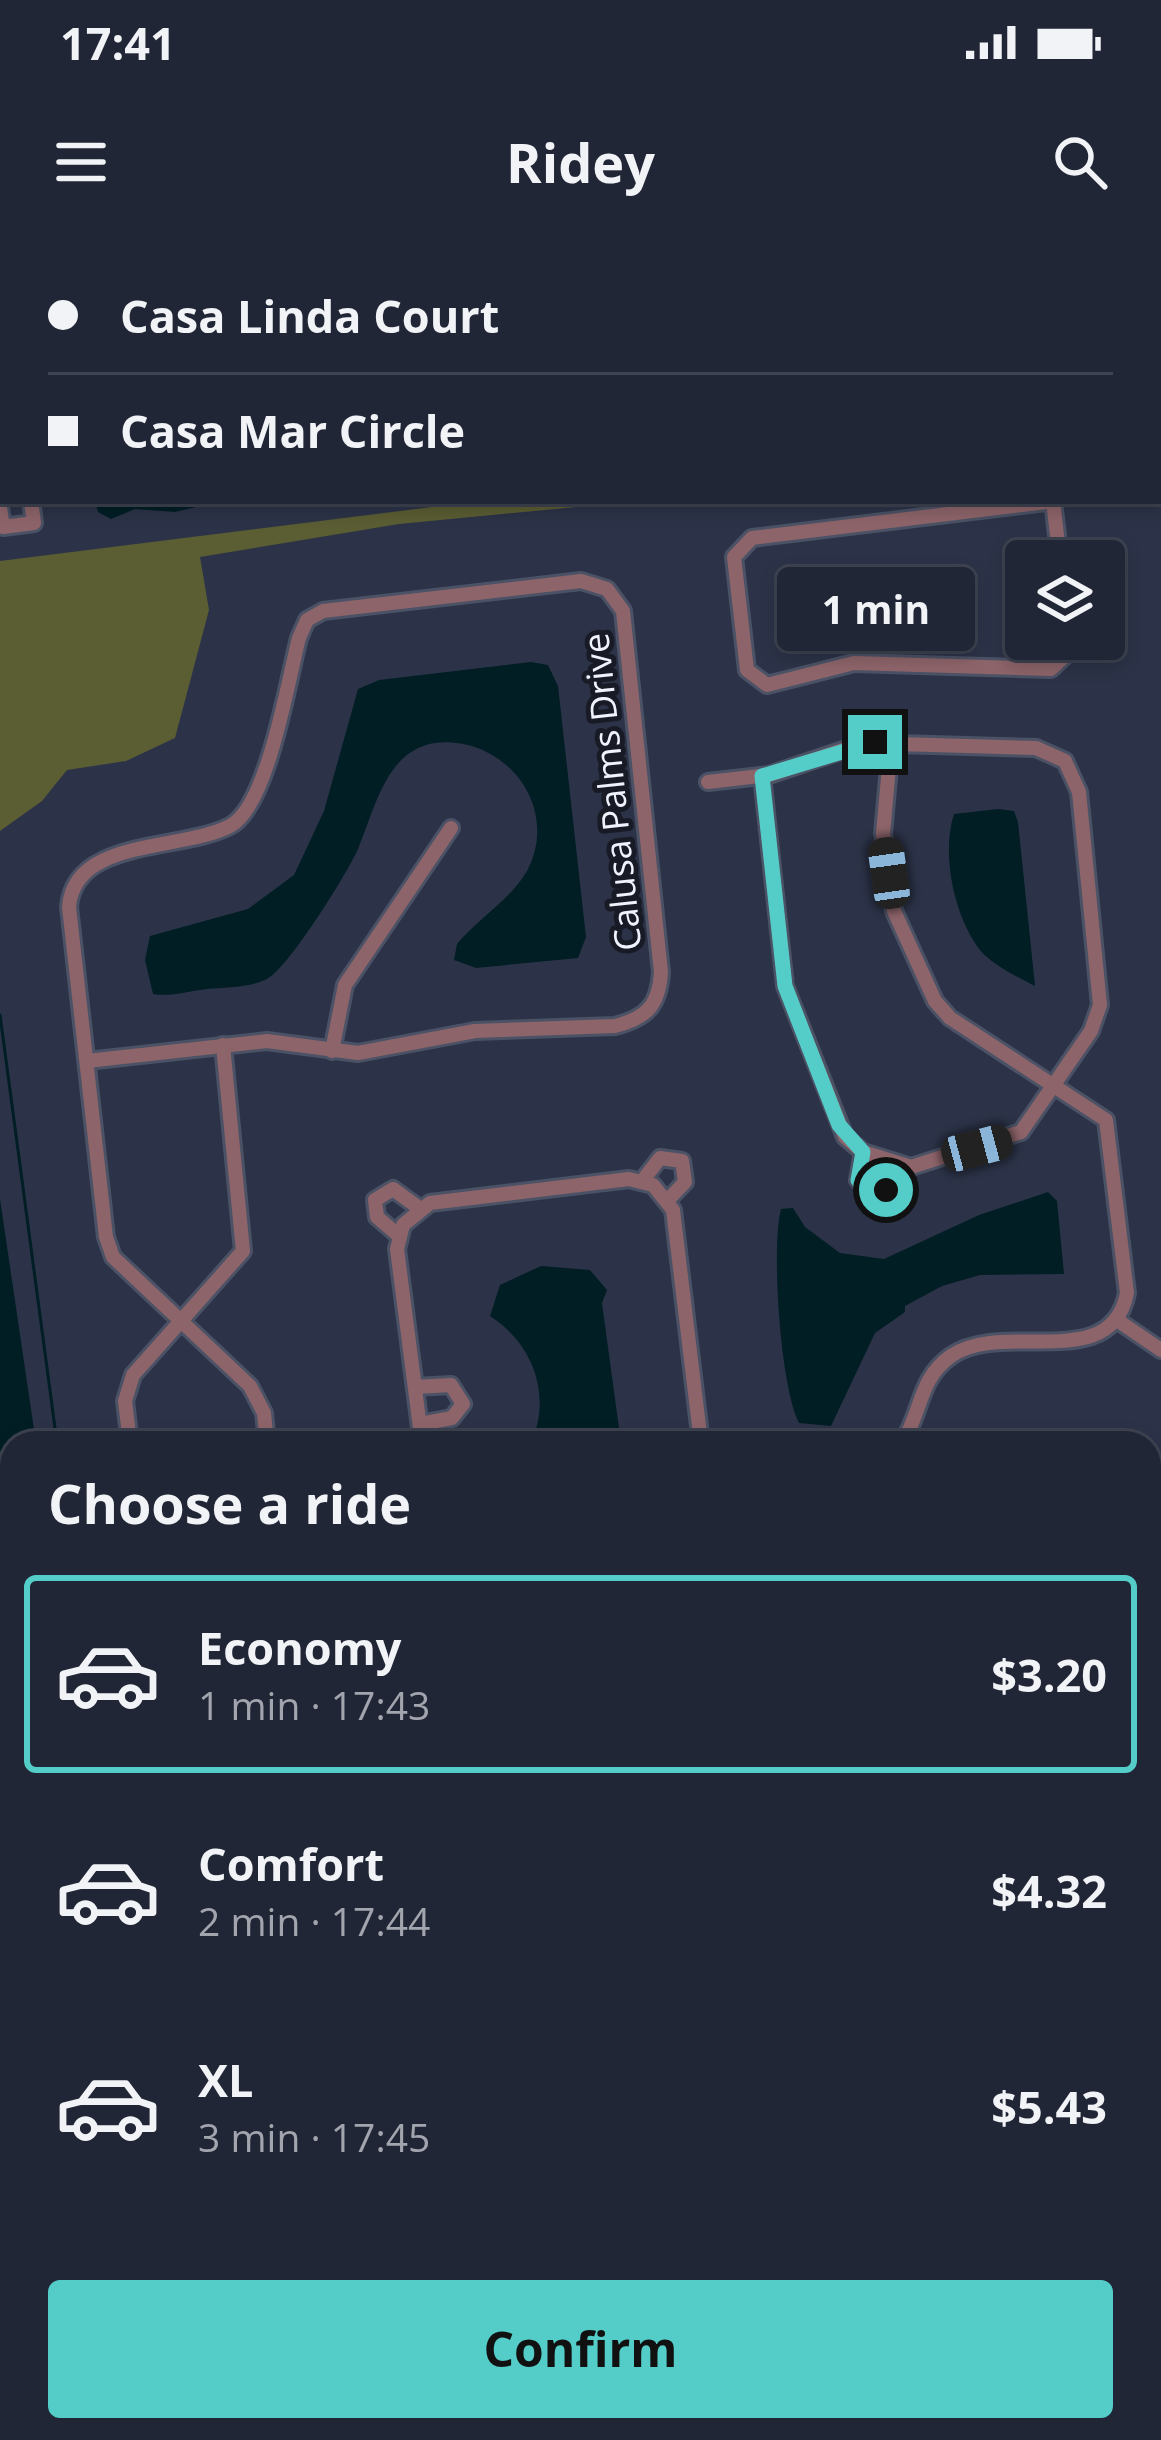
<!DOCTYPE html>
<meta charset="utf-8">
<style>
:root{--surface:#212636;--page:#292e3e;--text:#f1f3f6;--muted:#a2a5ad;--line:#3e4351;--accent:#54cdc8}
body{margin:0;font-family:"Open Sans",sans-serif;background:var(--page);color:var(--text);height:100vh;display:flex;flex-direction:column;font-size:45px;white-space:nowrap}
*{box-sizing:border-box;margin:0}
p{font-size:39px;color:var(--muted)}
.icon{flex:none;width:66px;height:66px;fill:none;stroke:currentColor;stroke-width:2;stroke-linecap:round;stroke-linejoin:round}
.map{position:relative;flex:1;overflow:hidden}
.sheet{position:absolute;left:0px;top:1191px;width:1161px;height:1011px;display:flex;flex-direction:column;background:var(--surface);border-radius:36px 36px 0 0;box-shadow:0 6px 18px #0003,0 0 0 3px var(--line)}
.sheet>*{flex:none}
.top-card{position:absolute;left:0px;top:0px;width:1161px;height:264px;box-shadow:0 6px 18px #0003,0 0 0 3px var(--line);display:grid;align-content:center;height:264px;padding:0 48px;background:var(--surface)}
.controls{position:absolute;left:1005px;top:300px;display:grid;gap:24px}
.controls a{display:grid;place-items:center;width:120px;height:120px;border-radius:12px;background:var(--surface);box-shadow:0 6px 18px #0003,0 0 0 3px var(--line);font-size:60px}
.end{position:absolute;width:54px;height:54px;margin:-27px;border:15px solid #54cdc8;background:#111;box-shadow:0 0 0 6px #111}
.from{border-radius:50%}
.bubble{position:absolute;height:84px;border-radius:12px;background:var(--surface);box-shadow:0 6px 18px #0003,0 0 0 3px var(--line);font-size:39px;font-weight:700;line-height:84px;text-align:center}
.car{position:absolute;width:36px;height:72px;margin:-36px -18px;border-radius:15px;box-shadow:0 0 9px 3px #0007;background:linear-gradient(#222 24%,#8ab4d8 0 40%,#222 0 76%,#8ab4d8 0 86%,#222 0)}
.top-card b{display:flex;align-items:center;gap:42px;height:114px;font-size:45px}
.top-card b+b{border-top:3px solid var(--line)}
.top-card i{width:30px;height:30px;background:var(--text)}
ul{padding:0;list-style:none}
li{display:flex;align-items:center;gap:36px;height:198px;margin:0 24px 18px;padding:0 24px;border:6px solid transparent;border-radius:12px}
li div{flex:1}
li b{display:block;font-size:45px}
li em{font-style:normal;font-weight:700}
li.on{border-color:var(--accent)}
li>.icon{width:108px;height:108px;stroke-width:1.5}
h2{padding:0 48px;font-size:54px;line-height:144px}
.action{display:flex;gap:24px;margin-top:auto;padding:24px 48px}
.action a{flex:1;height:138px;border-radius:12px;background:var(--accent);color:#111;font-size:48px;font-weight:700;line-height:138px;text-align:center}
.status{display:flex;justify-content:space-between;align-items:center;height:84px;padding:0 60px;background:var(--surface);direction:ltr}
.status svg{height:33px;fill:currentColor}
header{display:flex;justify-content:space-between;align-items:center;height:156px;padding:0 48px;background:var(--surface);font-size:54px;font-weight:700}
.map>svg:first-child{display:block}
.green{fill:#414221}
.forest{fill:#5b5d33}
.water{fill:#011e25}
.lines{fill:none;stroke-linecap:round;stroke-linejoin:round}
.stream{stroke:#011e25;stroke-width:3}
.minor-casing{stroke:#4b5265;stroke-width:20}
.minor{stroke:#8d646a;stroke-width:14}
.route{stroke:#54cdc8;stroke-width:15}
.labels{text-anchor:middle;stroke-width:10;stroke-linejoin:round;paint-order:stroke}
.street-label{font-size:36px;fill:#eff3fe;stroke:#181b25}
</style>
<div class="status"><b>17:41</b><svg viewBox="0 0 49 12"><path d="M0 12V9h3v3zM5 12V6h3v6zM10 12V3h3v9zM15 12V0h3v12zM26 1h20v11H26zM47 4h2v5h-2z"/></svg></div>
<header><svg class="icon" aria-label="menu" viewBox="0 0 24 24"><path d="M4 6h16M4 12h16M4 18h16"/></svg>Ridey<svg class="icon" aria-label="search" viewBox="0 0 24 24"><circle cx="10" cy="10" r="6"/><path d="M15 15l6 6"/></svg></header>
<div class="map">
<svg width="1161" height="2200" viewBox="0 0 1161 2200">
<rect width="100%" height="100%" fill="#2c3348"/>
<g class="green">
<path d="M12,1689v140l-12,2v-136z"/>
<path d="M1161,1953v247h-329l-6,-10h323v-232z"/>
<path d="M0,2025l12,8v72l-12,2z"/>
</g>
<path class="forest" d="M480,261h159l-240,23 -199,33 9,53 -34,128 -49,23 -59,9 -25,31 -42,30v-270z"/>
<g class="water">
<path d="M95,261h126l-46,11 -40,-3 -24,10 -13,-7z"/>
<path d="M531,422l17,3 10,21 28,251 -8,21 -102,10 -22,-8 3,-16c22,-26 53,-44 70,-73 29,-54 -7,-116 -64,-127 -73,-14 -85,57 -105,105 -11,25 -67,114 -88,128 -17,11 -43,10 -63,12 -17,2 -37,8 -54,5l-8,-34 5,-24 98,-27 46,-34 30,-64 34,-122 21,-9z"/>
<path d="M998,569l16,2 4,11 17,164c-17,-9 -43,-21 -55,-36 -26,-34 -39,-96 -26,-136z"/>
<path d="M1048,952l9,9 7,73 -84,1 -38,11 -37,20v6l-30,21 -44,93 -32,-3c-19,-37 -28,-177 -18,-214l12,-1 12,19 35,26 44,6 95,-44z"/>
<path d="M0,959l36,244h-24v105l-12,-9z"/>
<path d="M541,1026l49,4 17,20 -5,13 19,140h-90c22,-50 0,-101 -41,-127l10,-31z"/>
</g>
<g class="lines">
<g class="stream">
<path d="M0,775l57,428"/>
<path d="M172,2190l1,10"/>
</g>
<g class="minor-casing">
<g id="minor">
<path d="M271,0h8"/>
<path d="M839,0l1,3"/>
<path d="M755,3l3,-3"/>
<path d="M1158,51l3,1"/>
<path d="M0,75l3,2"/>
<path d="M1158,103h3"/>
<path d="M0,118l3,1"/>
<path d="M1158,180h3"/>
<path d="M1053,261l7,60"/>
<path d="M1054,261l-302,37 -18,19 13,113 20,15 87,-22 197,6 19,-18 -1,-12"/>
<path d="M0,268l3,19 31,-4 -3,-22"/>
<path d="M893,482l-10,112 11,77 41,90 15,17 156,102 21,173c-16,82 -124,26 -176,63 -33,23 -29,57 -49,87"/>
<path d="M708,542l61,-7 95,-32 172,5 29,13 14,31 21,213 -9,26 -70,101 -110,35 -48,-15 -18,-15 -60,-151 -23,-210"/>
<path d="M332,811l13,-66 106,-157"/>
<path d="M87,821l180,-20 91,12 117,-22 140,-5c32,-8 44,-21 46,-54l-38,-361 -16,-22 -26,-8 -258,30 -16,9 -8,18c-11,42 -31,168 -69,188 -48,25 -156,12 -161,81l37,330 7,20 137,129 14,27 3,30"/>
<path d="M863,912l-5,28 12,12 16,-2 14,-25"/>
<path d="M643,940l17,-22 22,3 3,21 -17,18"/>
<path d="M398,995l-21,-18 -2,-17 18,-11 26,19"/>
<path d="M1117,1080l44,30"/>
<path d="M415,1147l36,-2 12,19 -11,14 -32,6"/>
<path d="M130,1203l-5,-42 8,-26 110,-124 -20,-206"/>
<path d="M422,1203l-25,-194 6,-24 27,-22 199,-24 24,6 20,25 28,233"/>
<path d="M1149,1387l12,-2"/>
<path d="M0,1527l12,-2"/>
<path d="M0,1890l12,-1"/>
<path d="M92,2190l13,10"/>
<path d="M820,2190l6,10"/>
<path d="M221,2200l3,-10"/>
<path d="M754,2200l9,-10"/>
</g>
</g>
<use href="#minor" class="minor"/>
</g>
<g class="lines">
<path class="route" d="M875,502l-113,34 23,210 54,139 24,27 -5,28 12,12 16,-2"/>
</g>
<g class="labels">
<g class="street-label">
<text transform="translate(612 552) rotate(-96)" y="13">Calusa Palms Drive</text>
</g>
</g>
</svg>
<div class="controls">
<a><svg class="icon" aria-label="layers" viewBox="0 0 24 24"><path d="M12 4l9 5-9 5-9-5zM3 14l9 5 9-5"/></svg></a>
</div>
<i class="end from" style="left:886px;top:950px"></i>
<i class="end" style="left:875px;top:502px"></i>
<div class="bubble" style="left:777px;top:327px;width:198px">1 min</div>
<i class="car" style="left:889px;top:633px;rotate:352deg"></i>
<i class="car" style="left:977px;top:908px;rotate:75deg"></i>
<div class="top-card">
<b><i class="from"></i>Casa Linda Court</b>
<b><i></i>Casa Mar Circle</b>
</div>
<section class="sheet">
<h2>Choose a ride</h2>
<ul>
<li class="on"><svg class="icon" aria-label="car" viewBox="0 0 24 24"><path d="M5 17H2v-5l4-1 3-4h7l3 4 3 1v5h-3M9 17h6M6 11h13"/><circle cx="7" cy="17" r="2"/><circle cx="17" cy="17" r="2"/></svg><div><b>Economy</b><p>1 min · 17:43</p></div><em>$3.20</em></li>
<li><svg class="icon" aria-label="car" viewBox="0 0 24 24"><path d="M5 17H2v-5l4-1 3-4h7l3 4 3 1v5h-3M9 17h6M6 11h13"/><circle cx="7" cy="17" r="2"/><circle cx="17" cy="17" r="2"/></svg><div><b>Comfort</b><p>2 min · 17:44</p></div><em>$4.32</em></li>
<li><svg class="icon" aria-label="car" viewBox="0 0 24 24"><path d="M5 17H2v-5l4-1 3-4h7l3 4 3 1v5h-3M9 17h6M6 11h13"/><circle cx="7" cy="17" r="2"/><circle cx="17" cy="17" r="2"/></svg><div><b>XL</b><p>3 min · 17:45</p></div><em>$5.43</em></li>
</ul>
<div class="action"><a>Confirm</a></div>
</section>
</div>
